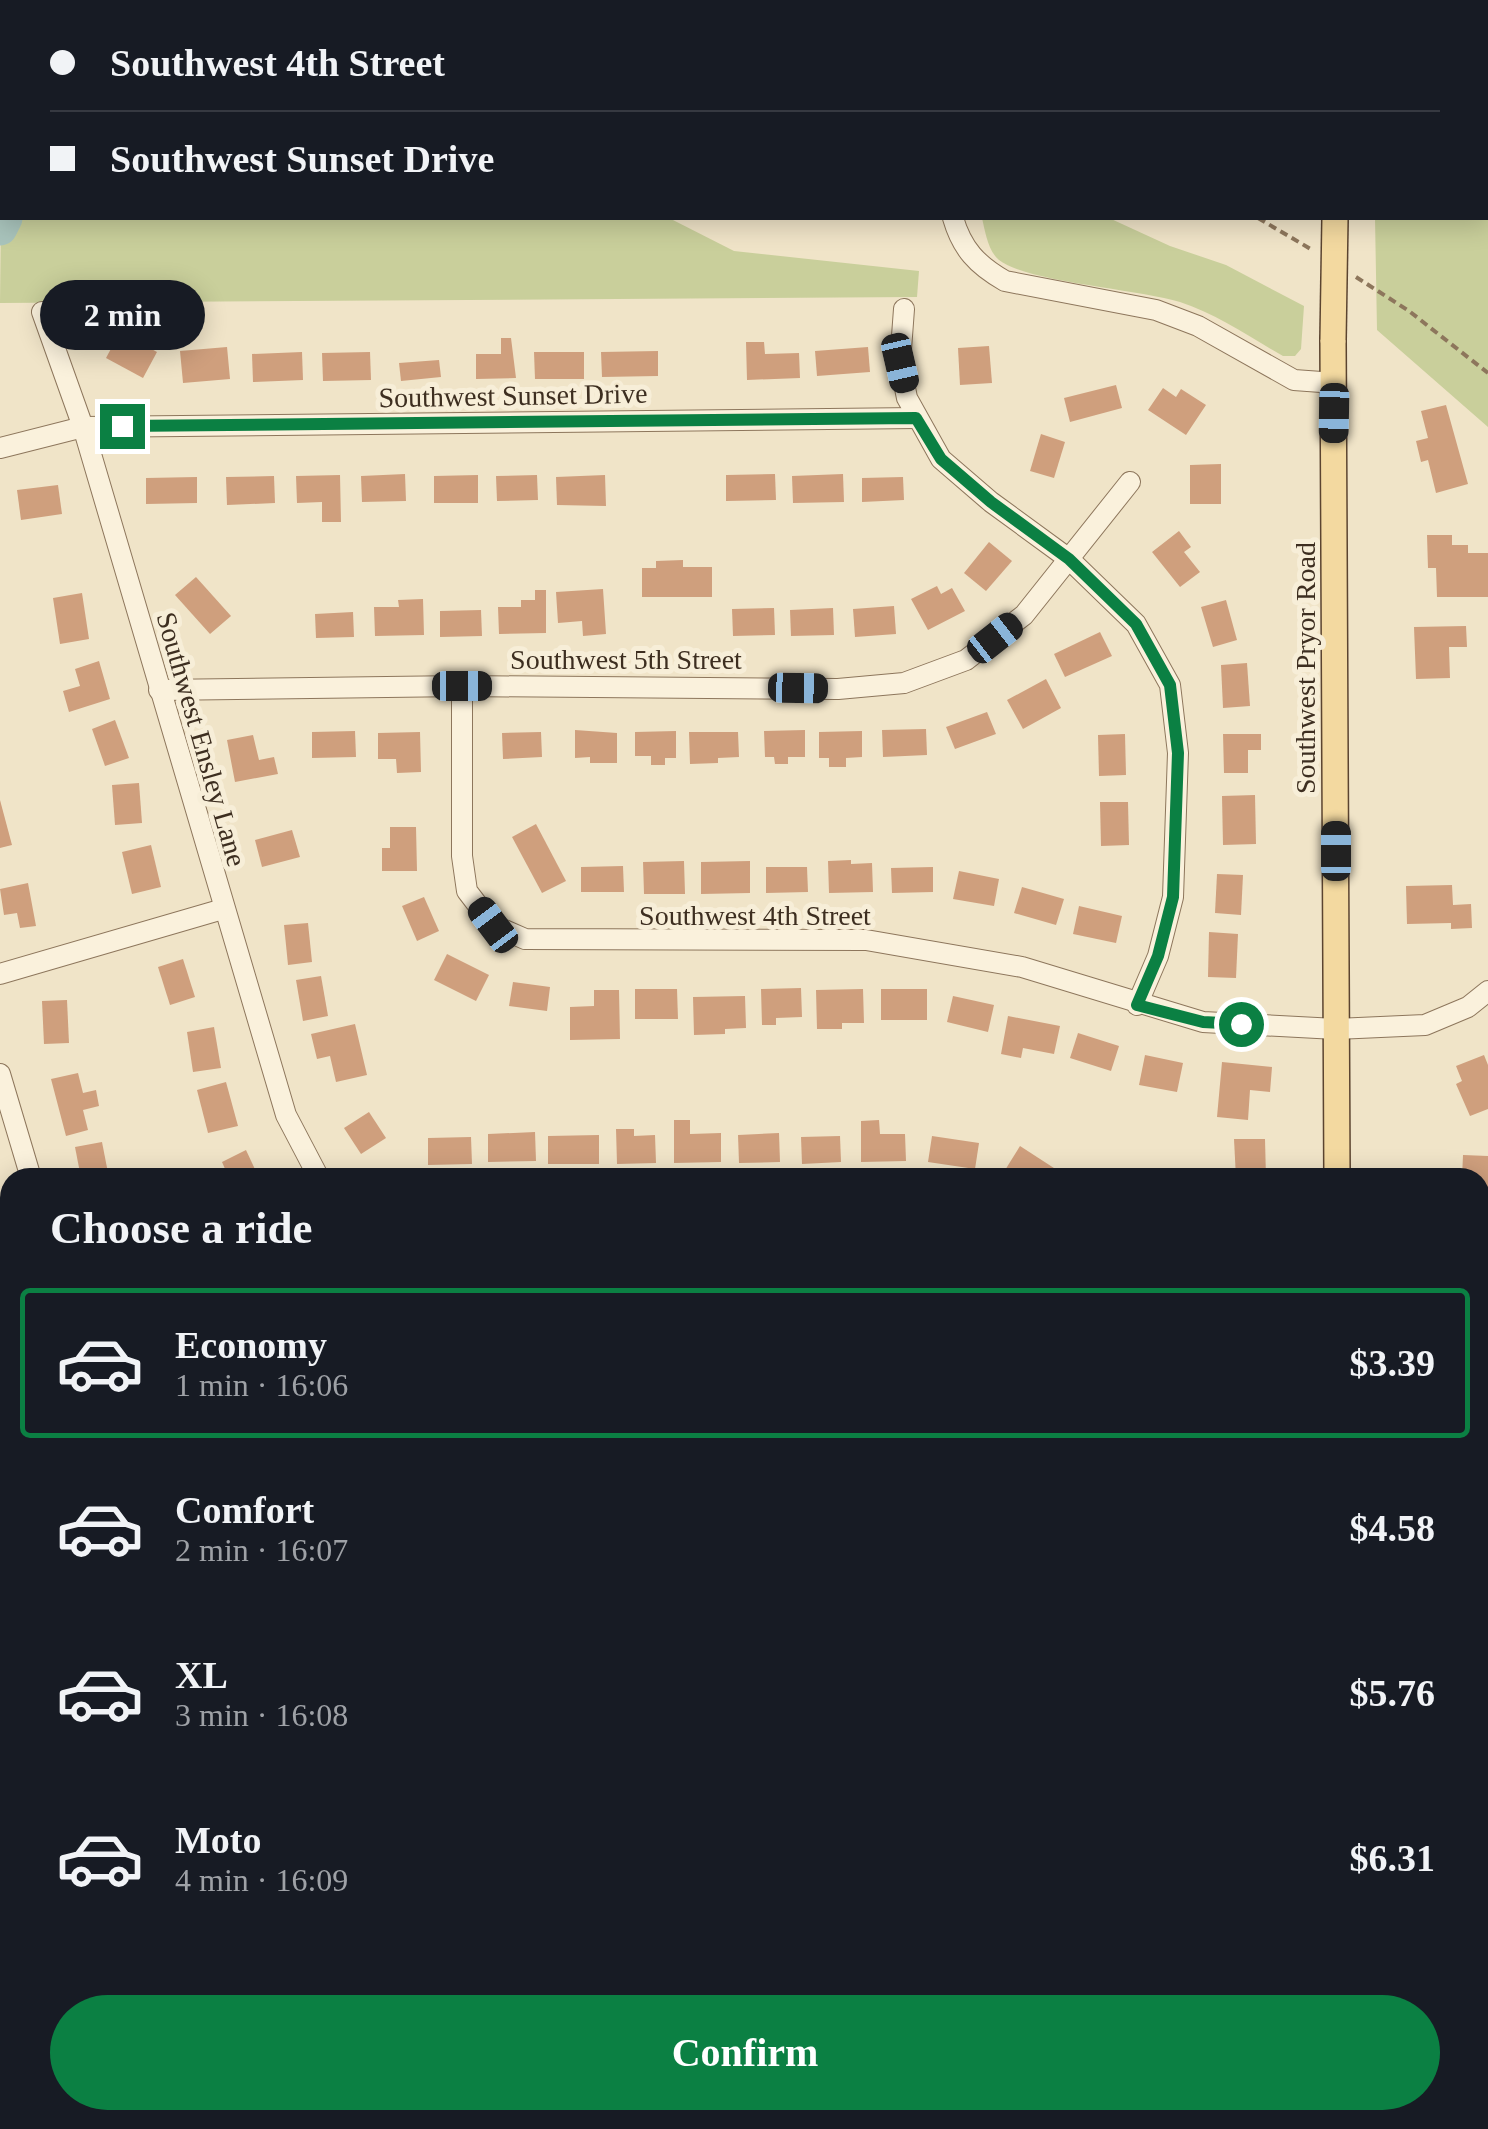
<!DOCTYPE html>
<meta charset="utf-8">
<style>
:root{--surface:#171b24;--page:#242831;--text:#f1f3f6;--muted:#9ea1a6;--line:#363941;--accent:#0b8043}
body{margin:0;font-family:Georgia,serif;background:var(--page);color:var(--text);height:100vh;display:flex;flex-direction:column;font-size:38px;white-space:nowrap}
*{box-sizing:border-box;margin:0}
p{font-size:32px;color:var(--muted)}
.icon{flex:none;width:55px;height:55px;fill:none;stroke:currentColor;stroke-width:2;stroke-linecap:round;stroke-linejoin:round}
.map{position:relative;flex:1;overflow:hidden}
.side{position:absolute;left:0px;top:1168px;width:1490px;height:962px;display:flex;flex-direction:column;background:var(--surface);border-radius:30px 30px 0 0;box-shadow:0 5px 25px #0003}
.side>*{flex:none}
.hud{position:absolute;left:0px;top:0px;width:1490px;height:220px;box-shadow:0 5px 25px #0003;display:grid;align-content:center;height:220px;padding:0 50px;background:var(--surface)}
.end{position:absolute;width:45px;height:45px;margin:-22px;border:12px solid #0b8043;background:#fff;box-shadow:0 0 0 5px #fff}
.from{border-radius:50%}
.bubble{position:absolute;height:70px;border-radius:35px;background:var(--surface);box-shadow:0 5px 25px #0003;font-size:32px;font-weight:700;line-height:70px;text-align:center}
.car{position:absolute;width:30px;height:60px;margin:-30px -15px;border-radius:12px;box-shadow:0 0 8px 2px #0007;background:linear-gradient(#222 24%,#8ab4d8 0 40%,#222 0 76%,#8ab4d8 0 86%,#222 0)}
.hud b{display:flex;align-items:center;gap:35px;height:95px;font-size:38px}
.hud b+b{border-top:2px solid var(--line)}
.hud i{width:25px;height:25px;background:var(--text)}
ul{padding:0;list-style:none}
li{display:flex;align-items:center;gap:30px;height:150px;margin:0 20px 15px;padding:0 30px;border:5px solid transparent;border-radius:10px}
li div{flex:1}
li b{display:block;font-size:38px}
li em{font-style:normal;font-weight:700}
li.on{border-color:var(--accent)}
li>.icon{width:90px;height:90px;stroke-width:1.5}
h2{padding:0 50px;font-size:45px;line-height:120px}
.primary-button{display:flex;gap:20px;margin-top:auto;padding:20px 50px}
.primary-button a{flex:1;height:115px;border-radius:60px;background:var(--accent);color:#fff;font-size:40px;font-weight:700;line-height:115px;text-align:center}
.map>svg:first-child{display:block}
.green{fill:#c9cf9b}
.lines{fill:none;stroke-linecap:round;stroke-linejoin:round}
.river{stroke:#a9c4bc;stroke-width:35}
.building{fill:#cf9f7d}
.minor-casing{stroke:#8d765c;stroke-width:22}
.major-casing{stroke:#5b4430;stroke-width:28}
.path{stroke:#8d765c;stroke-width:4;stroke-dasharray:8 5;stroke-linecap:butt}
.minor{stroke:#faf1dc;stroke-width:20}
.major{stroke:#f3d9a0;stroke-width:25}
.major-bridge-casing{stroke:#5b4430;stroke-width:28;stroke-linecap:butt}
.major-bridge{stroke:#f3d9a0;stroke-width:25}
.route{stroke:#0b8043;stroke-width:12}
.labels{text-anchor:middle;stroke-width:10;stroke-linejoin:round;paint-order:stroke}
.street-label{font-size:28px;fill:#3d2e20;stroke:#f7eed8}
</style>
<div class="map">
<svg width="1488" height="2129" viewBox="0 0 1488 2129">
<rect width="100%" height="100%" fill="#f0e4c8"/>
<g class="green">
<path d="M102,0h524l-525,2z"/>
<path d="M1384,0h104v427l-111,-97 -2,-112h113v-216h-104z"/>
<path d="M2,133v85h667l65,33 185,20 -2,26 -917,6z"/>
<path d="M982,218h127l61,28 56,19 78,41 -3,43 -6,7h-12c-32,-18 -68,-43 -103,-54 -43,-13 -153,-20 -181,-42 -11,-9 -14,-29 -17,-42z"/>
</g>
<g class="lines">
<g class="river">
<path d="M171,2l9,-2"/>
<path d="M0,228l5,-10"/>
</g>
</g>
<g class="building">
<path d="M120,332l37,20 -14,26 -37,-20z"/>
<path d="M501,338h10l5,40 -40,1v-25h25z"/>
<path d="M746,342h18l1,12 34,-1 1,25 -53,2z"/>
<path d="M989,346l3,37 -32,2 -2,-37z"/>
<path d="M227,347l3,32 -47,4 -3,-32z"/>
<path d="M868,347l2,25 -53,4 -2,-25z"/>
<path d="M658,351v25l-56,1 -1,-25z"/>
<path d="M302,352l1,28 -50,2 -1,-28z"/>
<path d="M370,352l1,28 -48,1 -1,-28z"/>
<path d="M534,352h50v27h-49z"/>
<path d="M439,360l2,17 -40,4 -2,-18z"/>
<path d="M1116,385l6,23 -52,14 -6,-24z"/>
<path d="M1163,388l13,9 5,-8 25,16 -20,30 -38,-25z"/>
<path d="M1446,405l22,79 -32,9 -8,-33 -7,2 -5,-21 12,-3 -7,-27z"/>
<path d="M1041,434l24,8 -11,36 -24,-7z"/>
<path d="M1221,464v40h-31v-39z"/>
<path d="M405,474l1,27 -44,1 -1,-26z"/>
<path d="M775,474l1,26 -50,1v-26z"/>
<path d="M843,474l1,28 -51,1 -1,-27z"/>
<path d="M340,475l1,47h-19v-20l-25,1 -1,-27z"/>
<path d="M478,475v28h-44v-27z"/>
<path d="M537,475l1,25 -41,1 -1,-25z"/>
<path d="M605,475l1,31 -49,-1 -1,-28z"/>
<path d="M274,476l1,27 -48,2 -1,-28z"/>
<path d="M197,477v26l-51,1v-26z"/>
<path d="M903,477l1,23 -42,2v-24z"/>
<path d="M58,485l4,29 -41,6 -4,-30z"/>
<path d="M1179,531l12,16 -7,5 16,20 -20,15 -28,-35z"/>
<path d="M1427,535h25v10h16v8h20v44h-51l-1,-29h-8z"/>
<path d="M989,542l23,19 -26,30 -22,-18z"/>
<path d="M683,560v7h29v30h-70v-29h14v-7z"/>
<path d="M196,577l35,39 -21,18 -35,-39z"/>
<path d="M937,586l4,8 11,-6 13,23 -37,19 -17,-31z"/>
<path d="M603,589l3,45 -23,2 -1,-15 -24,2 -2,-31z"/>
<path d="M535,590h11v43l-47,1 -1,-27h23v-7h14z"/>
<path d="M82,593l7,46 -29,5 -7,-46z"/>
<path d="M423,599l1,36 -49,1 -1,-29h25l-1,-7z"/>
<path d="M1226,600l11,40 -24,7 -12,-40z"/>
<path d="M894,606l2,28 -41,3 -2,-28z"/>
<path d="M774,608l1,27 -42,1 -1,-27z"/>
<path d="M833,608l1,27 -43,1 -1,-26z"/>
<path d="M481,610l1,26 -42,1v-26z"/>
<path d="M353,612l1,25 -38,1 -1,-24z"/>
<path d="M1466,626l1,21h-18l1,31 -34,1 -2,-52z"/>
<path d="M1100,632l12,24 -47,21 -11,-23z"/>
<path d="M99,661l11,38 -41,13 -6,-21 17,-5 -5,-17z"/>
<path d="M1247,663l3,43 -27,2 -2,-43z"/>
<path d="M1046,679l15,29 -38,21 -16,-29z"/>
<path d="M987,712l9,22 -41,15 -9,-22z"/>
<path d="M115,720l14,38 -24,8 -13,-37z"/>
<path d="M926,729l1,26 -44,2 -1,-27z"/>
<path d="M575,730l42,3v30h-27v-6l-15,1z"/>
<path d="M805,730v27h-17v7h-13l-1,-7h-9l-1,-26z"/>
<path d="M355,731l1,26 -44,1v-26z"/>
<path d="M676,731v27h-11v7h-14v-9h-16v-24z"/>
<path d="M862,731v26l-16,1v9h-17v-9h-10v-26z"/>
<path d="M420,732l1,40 -24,1 -1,-14h-18v-26z"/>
<path d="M541,732l1,25 -39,2 -1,-26z"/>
<path d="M689,732h49l1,25 -21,1v5l-28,1z"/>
<path d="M1125,734l1,41 -27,1 -1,-41z"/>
<path d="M1223,734h38v16h-13v23h-24z"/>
<path d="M253,735l6,25 15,-3 4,17 -43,8 -8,-42z"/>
<path d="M139,783l3,40 -27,2 -3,-40z"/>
<path d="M1255,795l1,49 -33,1 -1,-49z"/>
<path d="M0,800l12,45 -12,3z"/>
<path d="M1100,802h28l1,43 -28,1z"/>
<path d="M536,824l30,57 -24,12 -30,-56z"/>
<path d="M390,827h26l1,44h-35v-23h8z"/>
<path d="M292,830l8,27 -38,10 -7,-27z"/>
<path d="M151,845l10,42 -29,7 -10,-42z"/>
<path d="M851,860v4l21,-1 1,29 -44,1 -1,-32z"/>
<path d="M684,861l1,33h-41l-1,-32z"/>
<path d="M750,861v32l-49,1v-32z"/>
<path d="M623,866l1,26h-43v-25z"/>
<path d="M766,867h41l1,25 -42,1z"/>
<path d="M933,867v25l-41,1 -1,-25z"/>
<path d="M959,871l40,8 -5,27 -41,-7z"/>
<path d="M1217,874l26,1 -2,40 -26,-2z"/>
<path d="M28,883l8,43 -16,2 -3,-15 -13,2 -4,-26z"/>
<path d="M1452,885l1,20 18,-1 1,24 -21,1v-6l-44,1 -1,-38z"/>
<path d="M1022,887l42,12 -8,26 -42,-12z"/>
<path d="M424,897l15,34 -22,10 -15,-35z"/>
<path d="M1079,906l43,10 -6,27 -43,-9z"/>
<path d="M308,923l4,39 -24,3 -4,-40z"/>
<path d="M1209,932l29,2 -2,44 -28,-1z"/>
<path d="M447,954l42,21 -13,26 -42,-21z"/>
<path d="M183,959l12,38 -25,8 -12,-38z"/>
<path d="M321,976l7,40 -25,5 -7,-41z"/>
<path d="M513,982l37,5 -3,24 -38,-5z"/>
<path d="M801,988l1,29 -26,1v7h-14l-1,-36z"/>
<path d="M635,989h42l1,30h-43z"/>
<path d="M863,989l1,34h-22v6h-25l-1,-39z"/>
<rect x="881" y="989" width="46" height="31"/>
<path d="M594,990h25l1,49 -50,1v-33l24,-1z"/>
<path d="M745,996l1,32 -21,1v5l-31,1 -1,-38z"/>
<path d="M953,996l41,9 -6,27 -41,-10z"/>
<path d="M67,1000l2,43 -25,1 -2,-43z"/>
<path d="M1008,1016l52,10 -6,28 -31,-6 -2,10 -20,-4z"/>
<path d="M355,1024l12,51 -31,7 -6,-26 -13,3 -6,-25z"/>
<path d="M214,1027l7,41 -28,4 -6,-40z"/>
<path d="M1078,1033l41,13 -8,25 -41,-13z"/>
<path d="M1145,1055l38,8 -6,29 -38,-7z"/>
<path d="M1484,1055l4,10v44l-18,7 -14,-32 6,-3 -6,-15z"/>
<path d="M1222,1062l50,5 -2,25 -20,-2 -2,30 -31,-3z"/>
<path d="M78,1073l5,20 13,-3 3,16 -16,4 5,20 -22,6 -15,-57z"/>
<path d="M226,1082l12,44 -30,7 -11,-43z"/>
<path d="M369,1112l17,26 -25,16 -17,-26z"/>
<path d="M674,1120h16v14l31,-1v29l-47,1z"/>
<path d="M879,1120l1,14h25l1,27 -45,1v-41z"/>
<path d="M616,1129h18v7l21,-1 1,28 -39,1z"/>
<path d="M535,1132l1,29 -48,1v-28z"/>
<path d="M779,1133l1,29 -41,1 -1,-28z"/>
<path d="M599,1135v29h-51v-28z"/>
<path d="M840,1136l1,26 -39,2 -1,-27z"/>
<path d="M932,1136l47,7 -4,26 -47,-7z"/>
<path d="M471,1137l1,27 -44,1v-27z"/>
<path d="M1234,1139h31l1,39h-30z"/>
<path d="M102,1142l7,36h-28l-6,-31z"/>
<path d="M1020,1146l37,24 -4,8 -51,-3z"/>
<path d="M246,1150l13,28h-30l-7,-16z"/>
<path d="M1463,1155l25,1v66h-8v-44h-18z"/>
<path d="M4,1231l6,21v28l-10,3v-51z"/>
<path d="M1488,1254v63l-8,3v-63z"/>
<path d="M10,1297v60l-6,1 -4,-60z"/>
<path d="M1480,1703h5l3,48 -8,1z"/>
<path d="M1109,2120h29v9h-30z"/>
<path d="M1441,2120h33l1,8 -34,1z"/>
</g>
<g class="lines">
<g class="minor-casing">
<g id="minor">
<path d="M1400,0v2"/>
<path d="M1482,0l1,2"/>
<path d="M1488,23v2"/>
<path d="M953,218c9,31 24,47 52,63l151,29 42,16 96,54 41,3"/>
<path d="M904,309l-4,54 7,35 34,61 50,43 78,57 67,65 34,61 8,68 -5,144 -15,59 -21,49"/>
<path d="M42,312l41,115 203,688 33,63"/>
<path d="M0,448l83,-21 834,-9"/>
<path d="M462,686v170l5,35 26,34 32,14 341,1 156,27 181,55 133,7 89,-4 43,-18 20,-16"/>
<path d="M159,690l303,-4 376,3 66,-6 62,-23 58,-45 106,-133"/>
<path d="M0,974l223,-65"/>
<path d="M0,1074l31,104"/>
<path d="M0,1842l10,8"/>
<path d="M1480,1967l8,-3"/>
<path d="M301,2129l2,-9"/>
<path d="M604,2129l14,-9"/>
<path d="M1045,2129l6,-9"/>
</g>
</g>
<g class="major-casing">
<g id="major">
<path d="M1346,2l1,-2"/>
<path d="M1333,340l4,838"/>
<path d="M0,1470h10"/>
<path d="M1480,1475h8"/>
<path d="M1340,2120v9"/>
</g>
</g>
<g class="path">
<path d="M860,0l5,2"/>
<path d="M1258,218l56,33"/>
<path d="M1356,277l53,34 79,62"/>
</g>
<use href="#minor" class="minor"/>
<use href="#major" class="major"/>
<g class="major-bridge-casing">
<path id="major-bridge" d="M1333,340l2,-122"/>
</g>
<use href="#major-bridge" class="major-bridge"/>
</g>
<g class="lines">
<path class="route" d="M122,426l794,-8 25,41 50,43 78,57 67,65 34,61 8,68 -5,144 -15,59 -21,49 66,17 38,2"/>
</g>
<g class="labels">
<g class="street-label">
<text transform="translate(513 395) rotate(-1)" y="10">Southwest Sunset Drive</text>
<text x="626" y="669">Southwest 5th Street</text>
<text transform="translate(1305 668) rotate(-90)" y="10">Southwest Pryor Road</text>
<text transform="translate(202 739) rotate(74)" y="10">Southwest Ensley Lane</text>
<text x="755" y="925">Southwest 4th Street</text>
</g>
</g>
</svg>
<i class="end from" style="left:1241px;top:1024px"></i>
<i class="end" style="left:122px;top:426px"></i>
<div class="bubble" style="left:40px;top:280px;width:165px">2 min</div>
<i class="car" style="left:900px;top:363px;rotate:167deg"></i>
<i class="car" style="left:1334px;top:413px;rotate:181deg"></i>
<i class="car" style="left:995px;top:638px;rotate:52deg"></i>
<i class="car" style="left:462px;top:686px;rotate:90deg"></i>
<i class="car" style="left:798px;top:688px;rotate:91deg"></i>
<i class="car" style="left:1336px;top:851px;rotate:0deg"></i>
<i class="car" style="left:493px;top:925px;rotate:323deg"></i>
<div class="hud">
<b><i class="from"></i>Southwest 4th Street</b>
<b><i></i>Southwest Sunset Drive</b>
</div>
<section class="side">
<h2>Choose a ride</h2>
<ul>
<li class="on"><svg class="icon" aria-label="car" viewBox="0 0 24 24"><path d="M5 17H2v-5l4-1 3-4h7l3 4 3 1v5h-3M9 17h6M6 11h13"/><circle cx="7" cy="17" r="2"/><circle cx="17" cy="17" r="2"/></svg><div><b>Economy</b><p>1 min · 16:06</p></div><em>$3.39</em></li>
<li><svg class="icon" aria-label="car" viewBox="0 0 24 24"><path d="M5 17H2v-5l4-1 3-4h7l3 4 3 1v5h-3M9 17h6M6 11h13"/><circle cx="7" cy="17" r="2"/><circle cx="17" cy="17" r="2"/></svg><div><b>Comfort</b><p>2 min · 16:07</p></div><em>$4.58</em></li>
<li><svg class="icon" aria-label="car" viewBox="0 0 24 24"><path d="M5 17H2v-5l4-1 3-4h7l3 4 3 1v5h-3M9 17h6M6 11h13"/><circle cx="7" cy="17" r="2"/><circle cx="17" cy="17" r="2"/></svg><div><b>XL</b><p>3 min · 16:08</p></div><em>$5.76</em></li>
<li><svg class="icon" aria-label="car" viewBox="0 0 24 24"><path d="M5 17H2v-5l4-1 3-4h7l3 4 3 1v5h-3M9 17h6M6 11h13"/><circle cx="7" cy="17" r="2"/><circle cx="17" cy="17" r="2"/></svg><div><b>Moto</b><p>4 min · 16:09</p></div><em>$6.31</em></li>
</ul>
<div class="primary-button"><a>Confirm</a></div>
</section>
</div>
